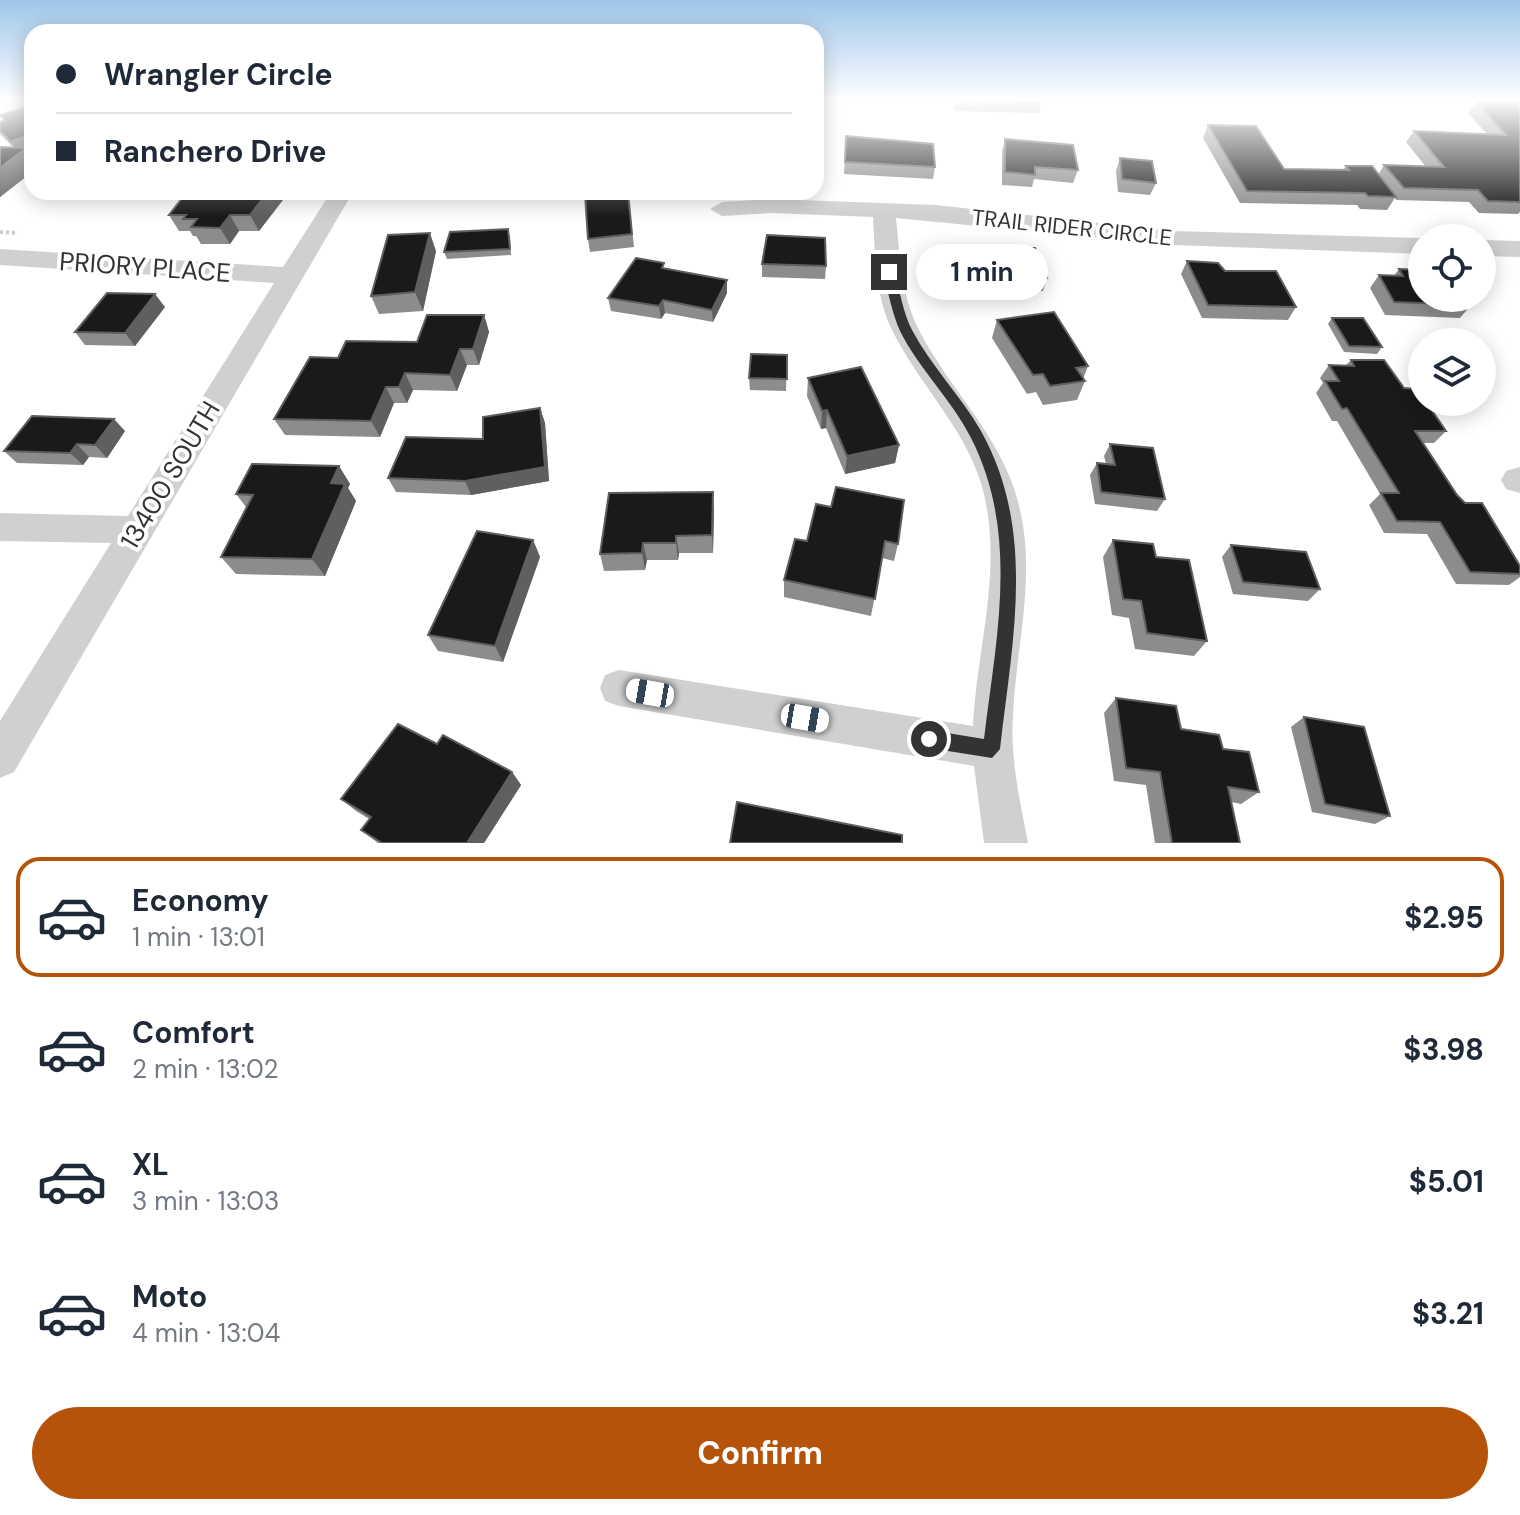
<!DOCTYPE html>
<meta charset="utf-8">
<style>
:root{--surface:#fff;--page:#f2f2f3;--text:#1f2937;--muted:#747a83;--line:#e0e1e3;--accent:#b45309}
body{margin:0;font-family:"DM Sans",sans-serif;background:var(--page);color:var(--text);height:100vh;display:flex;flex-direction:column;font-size:30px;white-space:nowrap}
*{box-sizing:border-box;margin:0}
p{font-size:26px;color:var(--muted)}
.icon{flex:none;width:44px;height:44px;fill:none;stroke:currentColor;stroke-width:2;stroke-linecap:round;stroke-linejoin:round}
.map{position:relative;height:843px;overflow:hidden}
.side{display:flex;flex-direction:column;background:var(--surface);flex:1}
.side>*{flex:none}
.hud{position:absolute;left:24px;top:24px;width:800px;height:176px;border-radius:24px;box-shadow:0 4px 20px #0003;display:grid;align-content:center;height:176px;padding:0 32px;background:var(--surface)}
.buttons{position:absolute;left:1408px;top:224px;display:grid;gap:16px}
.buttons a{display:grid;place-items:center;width:88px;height:88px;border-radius:50%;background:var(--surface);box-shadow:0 4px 20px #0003;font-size:40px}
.end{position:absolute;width:36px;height:36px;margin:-18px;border:10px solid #333;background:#fff;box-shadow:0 0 0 4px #fff}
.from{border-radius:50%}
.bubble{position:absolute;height:56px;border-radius:28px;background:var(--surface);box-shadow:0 4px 20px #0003;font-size:26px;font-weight:700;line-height:56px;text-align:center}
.car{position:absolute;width:24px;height:48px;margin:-24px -12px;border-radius:10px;box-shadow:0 0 6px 2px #0007;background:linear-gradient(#fff 24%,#345 0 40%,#fff 0 76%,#345 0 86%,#fff 0)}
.hud b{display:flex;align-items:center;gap:28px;height:76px;font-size:30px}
.hud b+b{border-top:2px solid var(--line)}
.hud i{width:20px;height:20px;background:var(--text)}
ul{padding:14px 0 0;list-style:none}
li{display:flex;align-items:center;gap:24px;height:120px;margin:0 16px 12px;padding:0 16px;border:4px solid transparent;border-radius:24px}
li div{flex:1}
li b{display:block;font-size:30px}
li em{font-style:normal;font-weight:700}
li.selected{border-color:var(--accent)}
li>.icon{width:72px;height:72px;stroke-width:1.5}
.button{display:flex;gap:16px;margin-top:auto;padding:16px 32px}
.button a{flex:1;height:92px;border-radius:48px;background:var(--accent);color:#fff;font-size:32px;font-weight:700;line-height:92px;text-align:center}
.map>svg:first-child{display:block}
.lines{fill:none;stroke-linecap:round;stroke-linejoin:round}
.path{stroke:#cdcdcd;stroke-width:4;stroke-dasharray:3 3;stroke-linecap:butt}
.minor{fill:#d0d0d0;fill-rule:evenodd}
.wall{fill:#8c8c8c}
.shaded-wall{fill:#5f5f5f}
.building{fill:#1a1a1a;stroke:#5f5f5f;stroke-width:2}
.route{fill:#333}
.labels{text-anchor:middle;stroke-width:8;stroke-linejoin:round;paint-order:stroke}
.far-street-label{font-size:22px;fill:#333;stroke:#fff}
.street-label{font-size:26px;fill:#333;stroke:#fff}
</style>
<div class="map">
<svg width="1520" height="843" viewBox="0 0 1520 843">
<rect width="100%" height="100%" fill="#fff"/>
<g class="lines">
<path class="path" d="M0,232l18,1"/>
<g class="minor">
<path d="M331,192h22l-339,580 -14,6v-57l111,-178 -111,-2v-28l128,3 146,-233 -274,-18v-16l283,18z"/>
<path d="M772,199l164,6 237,26 249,7v16l-249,-9 -277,-27c4,38 5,78 23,112 32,63 86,109 101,180 16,68 -4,137 -7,206 -3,43 7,85 15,127h-44l-10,-77 -355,-60 -14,-5 -5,-13 5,-13 14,-5 354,56c4,-82 32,-161 8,-243 -17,-56 -63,-100 -89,-153 -17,-35 -17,-75 -19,-113l-101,-4 -50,3 -12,-7 12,-7z"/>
<path d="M1482,240l38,1v16l-38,-1z"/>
<path d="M1520,467v26l-14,-4 -5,-9 5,-9z"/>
</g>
</g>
<g class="wall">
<path d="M1133,99h61l-2,5 -58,-2z"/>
<path d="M1480,99h40v113l-2,2 -39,-1 -10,-11 -73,-2 -1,-2 -8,12 -27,-1 -3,-4 -117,-2 -37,-65 5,-13 76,44 59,1 3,-4 32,9 6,-10 42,2 -20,-25 8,-11 73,3 -19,-21 8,-11h2z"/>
<path d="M956,101l86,2 -3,10 -84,-2z"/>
<path d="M32,109v41l-3,1 3,5v16l-32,25v-50h13l-13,-13v-12l4,-2 -4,-5z"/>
<path d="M846,136l89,31 -2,12 -89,-5z"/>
<path d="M1005,139l73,31 -5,13 -39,-4 -2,8 -30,-2v-34z"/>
<path d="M1120,158l36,25 -6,12 -32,-3 -2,-21z"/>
<path d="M289,192l-30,39h-20l-9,13h-29l-5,-8h-3l-3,-5h-11l-10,-16z"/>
<path d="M628,192l6,55 -44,5 -2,-13z"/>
<path d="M510,235l1,20 -64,4 -3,-7z"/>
<path d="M950,248l97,30 -4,13h-89l-7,-30z"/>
<path d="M436,251l-13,60 -44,3 -8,-18z"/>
<path d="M1187,261l38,10 71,36 -8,13 -86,-2 -21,-44z"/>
<path d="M762,264l64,2 -1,13 -63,-2z"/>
<path d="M665,268l62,25 -14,29 -48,-9 -4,6 -50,-8 -3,-13z"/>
<path d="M1399,269l72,36 -11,13 -75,-3 -15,-27 9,-13 15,1z"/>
<path d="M165,307l-30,39 -50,-1 -10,-13z"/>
<path d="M484,315l5,17 -10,33h-12l-10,26 -44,-1 -6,13h-13l-14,34 -95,-2 -11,-16 143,-77z"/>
<path d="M1332,318l50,29 -5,7 -33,-2 -16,-28z"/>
<path d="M997,320l91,46 -5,13 2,2 -8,19 -34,5 -7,-13 -9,2 -35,-56z"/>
<path d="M787,355l-1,36 -36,-1 -1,-12z"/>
<path d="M1351,360l53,28 42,43 -12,12h-11l34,52 63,71v11l-11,8 -53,-1 -29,-50 -43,-1 -15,-28 11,-11 -43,-73h-5l-16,-28 7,-10 -3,-5 9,-13h17z"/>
<path d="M808,378l91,67 -4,18 -50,11 -19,-46 -5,1 -14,-33z"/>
<path d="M540,408l5,15 4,58 -78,14 -75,-3 -8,-14 95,-39z"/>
<path d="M125,431l-18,27 -18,-1 -6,8 -66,-2 -13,-12z"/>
<path d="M1110,444l55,55 -8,12 -62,-7 -5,-29 7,-12 9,1 -2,-8z"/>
<path d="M339,466l11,18 -2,4 8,13 -31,75 -89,-2 -15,-17 25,-50 -10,-13z"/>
<path d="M816,504l82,40 -4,17 -12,-3 -11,58 -87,-19v-17l23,-39z"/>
<path d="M714,510l-1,43h-34l-1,7h-31l-2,10 -41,1 -4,-17z"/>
<path d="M533,540l7,17 -37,105 -65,-11 -10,-16z"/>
<path d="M1113,540l43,17 51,84 -13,15 -59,-7 -6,-31 -17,-3 -9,-58z"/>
<path d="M1231,545l89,44 -12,12 -75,-7 -11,-37z"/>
<path d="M1116,698l107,51 36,43 -18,12 -10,-2 9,41h-85l-9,-58 -32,-4 -10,-68z"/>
<path d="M1304,717l86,99 -15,8 -63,-12 -21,-85z"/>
<path d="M437,744l75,28 9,13 -37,58h-106l-17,-13 8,-11 -13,-8 -15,-12z"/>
</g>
<g class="shaded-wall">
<path d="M32,134v16l-3,1 3,5v16l-32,25v-29l19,-15 -8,-11z"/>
<path d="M268,192h21l-30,39 -9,-16z"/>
<path d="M230,215l9,16 -9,13 -10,-16z"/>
<path d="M430,233l6,18 -13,60 -8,-19z"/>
<path d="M727,280v13l-14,29 -1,-12z"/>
<path d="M155,294l10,13 -30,39 -10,-13z"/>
<path d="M663,300l2,13 -4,6 -2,-13z"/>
<path d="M484,315l5,17 -10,33 -6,-16z"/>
<path d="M460,349l7,16 -10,26 -7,-16z"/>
<path d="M405,373l8,17 -6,13 -8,-16z"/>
<path d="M386,387l8,16 -14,34 -9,-16z"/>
<path d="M540,408l5,15 4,58 -78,14 -6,-14z"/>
<path d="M827,410l-1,18 -5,1 1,-18z"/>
<path d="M114,419l11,12 -18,27 -12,-13z"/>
<path d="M77,444l12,13 -6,8 -13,-12z"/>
<path d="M899,445l-4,18 -50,11 2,-18z"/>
<path d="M339,466l11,18 -2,4 8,13 -31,75 -13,-17 19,-76z"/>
<path d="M713,492l1,18 -1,43 -1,-18z"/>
<path d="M676,536l3,17 -1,7 -2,-17z"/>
<path d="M533,540l7,17 -37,105 -8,-16z"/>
<path d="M643,543l4,17 -2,10 -3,-17z"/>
<path d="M512,772l9,13 -37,58h-17z"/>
</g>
<g class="building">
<path d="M961,99h79l2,4 -86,-2z"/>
<path d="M1483,99h37v103l-32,-1 -10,-11 -74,-2 -20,-23 60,2 -30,-36 92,4 -30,-33h10z"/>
<path d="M28,106l4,3v25l-21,8 -11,-11v-9l5,-2 -5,-5z"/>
<path d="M1208,125l48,1 28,43 65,1 -3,-4h26l24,31 -28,-1 -3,-3 -118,-2z"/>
<path d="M846,136l87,8 2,23 -90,-5z"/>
<path d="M1005,139l68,6 5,25 -43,-3v8l-30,-3z"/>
<path d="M0,147l26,1 -26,20z"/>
<path d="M1120,158l32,3 4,22 -34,-4z"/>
<path d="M187,192h81l-18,23h-20l-10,13 -29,-1 6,-8h-14l3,-4h-17z"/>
<path d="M600,192h28l4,42 -44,5 -3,-45z"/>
<path d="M508,229l2,20 -66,3 6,-20z"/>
<path d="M430,233l-15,59 -44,4 17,-61z"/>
<path d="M767,235l58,3 1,28 -64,-2z"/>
<path d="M950,248h85l12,30h-90z"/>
<path d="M636,258l28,5 -2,5 65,12 -15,30 -49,-10 -4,6 -51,-8z"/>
<path d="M1187,261l31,2 7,8h51l20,36 -88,-2z"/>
<path d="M1399,269l23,1v28h43l6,7 -77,-3 -15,-27 24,1z"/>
<path d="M107,293l48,1 -30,39 -50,-1z"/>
<path d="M1054,312l34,54 -12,2 9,13 -35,5 -7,-12 -10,1 -36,-55z"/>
<path d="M427,315h57l-11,34h-13l-10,26 -45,-2 -6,14h-13l-15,34 -97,-2 36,-62 28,1 8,-17 71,1z"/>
<path d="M1332,318h31l19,29 -33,-1z"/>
<path d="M751,354l36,1v24l-38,-1z"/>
<path d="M1351,360h33l20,28 12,1 6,8v5h4l20,29h-31l42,64 8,8h17l38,63v8l-50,-2 -30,-50 -43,-1 -16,-28h18l-52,-85 -5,1 -17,-28h14l-10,-16 25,1z"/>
<path d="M861,367l38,78 -52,11 -20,-46 -5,1 -14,-33z"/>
<path d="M540,408l5,59 -80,14 -77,-3 18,-41 77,2v-22z"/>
<path d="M32,416l82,3 -19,26 -18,-1 -7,9 -66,-2z"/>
<path d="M1110,444l43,4 12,51 -64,-7 -4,-29 18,2z"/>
<path d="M252,464l87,2 -8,17 14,1 -33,75 -91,-2 32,-62 -17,-1z"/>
<path d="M836,487l68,13 -6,44 -13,-3 -10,58 -91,-19 11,-41 12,2 9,-37 15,3z"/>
<path d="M713,492l-1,43 -36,1v7h-33l-1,10 -42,1 9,-61z"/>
<path d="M477,531l56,9 -38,106 -67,-11z"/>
<path d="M1113,540l40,4 3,13 33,3 18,81 -60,-8 -6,-32 -18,-2z"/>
<path d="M1231,545l75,7 14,37 -77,-7z"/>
<path d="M1116,698l60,8 5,23 38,6 4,14 26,3 10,40 -31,-5 12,56h-68l-12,-71 -34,-4z"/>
<path d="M1304,717l60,10 26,89 -65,-12z"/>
<path d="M398,724l39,20 6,-9 69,37 -45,71h-85l-21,-13 10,-13 -30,-18z"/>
<path d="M737,802l165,33v8h-172z"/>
</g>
<linearGradient id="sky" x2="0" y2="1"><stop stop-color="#9ec6ea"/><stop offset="0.46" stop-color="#fff"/><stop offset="1" stop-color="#fff" stop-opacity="0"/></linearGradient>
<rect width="1520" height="217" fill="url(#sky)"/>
<path class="route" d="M889,268l5,4c6,18 9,41 18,58 19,36 49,66 69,101 56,100 31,211 19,318l-8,9 -63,-10 -8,-9 8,-9 55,9c12,-101 36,-205 -13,-301 -19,-38 -52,-69 -71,-107 -8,-18 -12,-40 -17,-59z"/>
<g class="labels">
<g class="far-street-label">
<text transform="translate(1072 227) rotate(6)" y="8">TRAIL RIDER CIRCLE</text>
</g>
<g class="street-label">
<text transform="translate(145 267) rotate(4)" y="9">PRIORY PLACE</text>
<text transform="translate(170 475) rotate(-59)" y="9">13400 SOUTH</text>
</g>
</g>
</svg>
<div class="buttons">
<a><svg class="icon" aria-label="locate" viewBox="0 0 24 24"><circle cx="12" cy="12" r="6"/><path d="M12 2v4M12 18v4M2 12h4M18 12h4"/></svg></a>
<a><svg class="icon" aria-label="layers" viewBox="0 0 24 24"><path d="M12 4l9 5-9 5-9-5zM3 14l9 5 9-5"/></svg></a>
</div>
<i class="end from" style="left:929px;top:739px"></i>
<i class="end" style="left:889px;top:272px"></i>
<div class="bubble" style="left:916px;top:244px;width:132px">1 min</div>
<i class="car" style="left:650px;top:693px;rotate:280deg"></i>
<i class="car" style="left:805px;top:718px;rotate:100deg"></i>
<div class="hud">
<b><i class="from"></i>Wrangler Circle</b>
<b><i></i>Ranchero Drive</b>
</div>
</div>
<section class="side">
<ul>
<li class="selected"><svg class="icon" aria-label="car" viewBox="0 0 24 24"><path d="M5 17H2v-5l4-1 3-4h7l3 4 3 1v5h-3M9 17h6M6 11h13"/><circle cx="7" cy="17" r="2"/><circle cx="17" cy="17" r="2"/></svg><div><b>Economy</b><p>1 min · 13:01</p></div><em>$2.95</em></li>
<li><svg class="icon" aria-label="car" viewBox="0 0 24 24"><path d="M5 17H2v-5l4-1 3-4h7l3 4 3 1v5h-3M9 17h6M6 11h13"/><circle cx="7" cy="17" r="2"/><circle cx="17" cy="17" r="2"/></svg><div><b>Comfort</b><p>2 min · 13:02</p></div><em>$3.98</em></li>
<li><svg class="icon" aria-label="car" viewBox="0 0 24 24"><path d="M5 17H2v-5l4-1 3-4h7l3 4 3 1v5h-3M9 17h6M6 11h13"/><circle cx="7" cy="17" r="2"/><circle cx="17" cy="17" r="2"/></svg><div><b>XL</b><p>3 min · 13:03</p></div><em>$5.01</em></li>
<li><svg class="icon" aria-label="car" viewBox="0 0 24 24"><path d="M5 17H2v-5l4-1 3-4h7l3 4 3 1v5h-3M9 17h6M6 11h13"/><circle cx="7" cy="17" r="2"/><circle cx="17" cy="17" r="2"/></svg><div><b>Moto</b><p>4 min · 13:04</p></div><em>$3.21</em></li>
</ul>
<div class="button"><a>Confirm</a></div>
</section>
